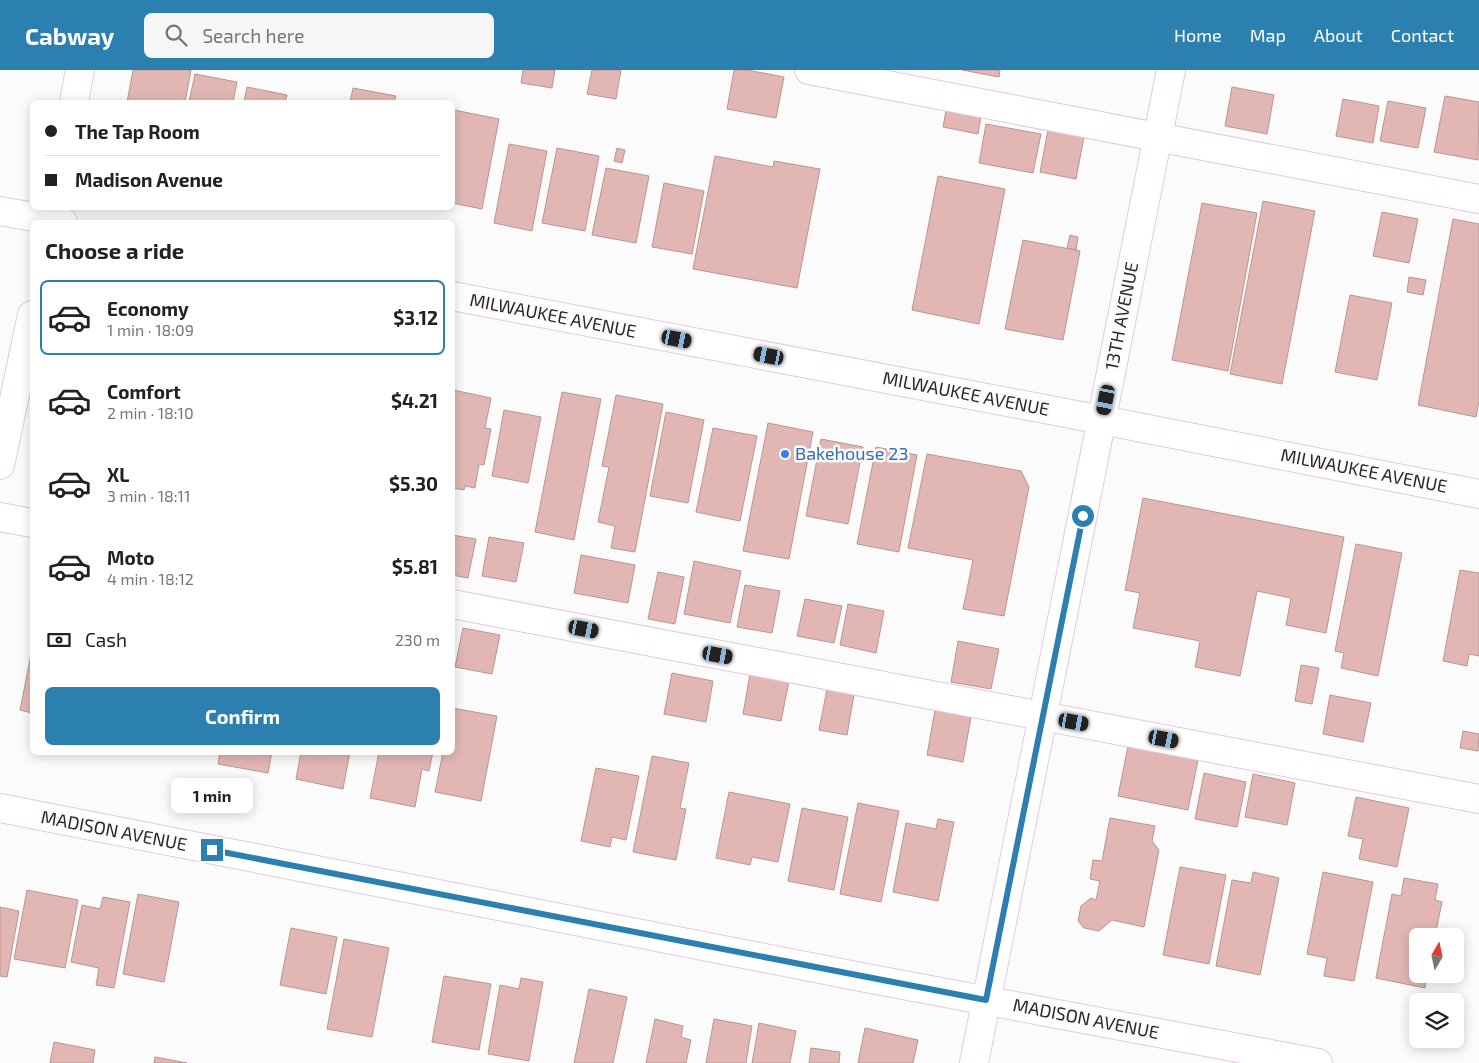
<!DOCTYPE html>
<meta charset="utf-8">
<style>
:root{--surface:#fff;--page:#f6f6f6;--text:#222;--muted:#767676;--line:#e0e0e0;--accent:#2c80b0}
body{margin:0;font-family:"Exo 2",sans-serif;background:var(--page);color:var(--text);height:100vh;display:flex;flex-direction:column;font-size:19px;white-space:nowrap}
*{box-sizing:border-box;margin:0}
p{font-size:16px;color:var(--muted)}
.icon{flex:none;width:28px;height:28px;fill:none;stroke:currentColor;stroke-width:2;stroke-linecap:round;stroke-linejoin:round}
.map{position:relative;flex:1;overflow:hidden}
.drawer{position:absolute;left:30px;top:150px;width:425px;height:535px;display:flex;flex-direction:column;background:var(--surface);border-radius:8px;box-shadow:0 2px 12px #0003}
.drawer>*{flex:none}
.top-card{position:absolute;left:30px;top:30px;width:425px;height:110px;border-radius:8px;box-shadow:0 2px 12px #0003;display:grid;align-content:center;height:110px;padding:0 15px;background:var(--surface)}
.needle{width:32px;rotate:9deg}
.controls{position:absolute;left:1409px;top:858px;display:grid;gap:10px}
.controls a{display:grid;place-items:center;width:55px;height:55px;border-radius:8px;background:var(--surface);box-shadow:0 2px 12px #0003;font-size:25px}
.end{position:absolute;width:22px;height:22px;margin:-11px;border:6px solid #2c80b0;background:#fff;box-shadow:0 0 0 2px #fff}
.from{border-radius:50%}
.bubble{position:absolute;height:35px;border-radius:8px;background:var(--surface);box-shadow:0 2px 12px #0003;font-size:16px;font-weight:700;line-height:35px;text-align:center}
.car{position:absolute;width:15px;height:30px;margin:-15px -8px;border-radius:6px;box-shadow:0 0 4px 1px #0007;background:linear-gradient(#222 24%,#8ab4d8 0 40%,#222 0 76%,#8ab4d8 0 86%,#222 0)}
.top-card b{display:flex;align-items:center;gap:18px;height:48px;font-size:19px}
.top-card b+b{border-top:1px solid var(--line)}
.top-card i{width:12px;height:12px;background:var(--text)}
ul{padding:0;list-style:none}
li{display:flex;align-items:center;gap:15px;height:75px;margin:0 10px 8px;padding:0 5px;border:2px solid transparent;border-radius:8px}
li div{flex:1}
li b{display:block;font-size:19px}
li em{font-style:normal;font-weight:700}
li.current{border-color:var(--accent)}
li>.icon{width:45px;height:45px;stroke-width:1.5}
h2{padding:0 15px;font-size:22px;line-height:60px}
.pay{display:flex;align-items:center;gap:12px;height:55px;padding:0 15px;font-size:19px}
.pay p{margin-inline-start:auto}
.cta{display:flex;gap:10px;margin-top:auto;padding:10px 15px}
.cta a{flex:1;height:58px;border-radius:8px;background:var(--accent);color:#fff;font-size:20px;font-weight:700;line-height:58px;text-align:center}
header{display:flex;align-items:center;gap:30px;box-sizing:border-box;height:70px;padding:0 25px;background:var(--accent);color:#fff}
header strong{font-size:24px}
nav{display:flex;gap:28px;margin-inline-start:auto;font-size:18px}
.search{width:350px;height:45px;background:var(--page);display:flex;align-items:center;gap:12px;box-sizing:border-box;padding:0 18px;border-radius:8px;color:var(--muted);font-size:19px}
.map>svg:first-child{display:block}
.building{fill:#e2b7b3;stroke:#bd9491}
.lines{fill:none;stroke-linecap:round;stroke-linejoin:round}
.minor-casing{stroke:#e6c7e3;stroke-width:30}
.minor{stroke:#fff;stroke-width:28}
.route{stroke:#2c80b0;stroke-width:6}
.shop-dot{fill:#3f7fe0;stroke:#fbfbfb;stroke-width:2}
.labels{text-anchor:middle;stroke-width:5;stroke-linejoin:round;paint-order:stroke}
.street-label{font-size:18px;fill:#2f242e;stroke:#fbfbfb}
.shop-label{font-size:18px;fill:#366cbe;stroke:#fbfbfb;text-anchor:start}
</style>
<header>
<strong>Cabway</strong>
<div class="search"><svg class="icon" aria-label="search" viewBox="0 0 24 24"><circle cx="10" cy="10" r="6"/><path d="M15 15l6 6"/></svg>Search here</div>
<nav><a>Home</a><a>Map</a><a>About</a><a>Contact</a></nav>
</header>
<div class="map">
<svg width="1479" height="993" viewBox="0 0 1479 993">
<rect width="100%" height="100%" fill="#fbfbfb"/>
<g class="building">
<path d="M133,0h58l-6,32h-58z"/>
<path d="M523,0h32l-3,18 -31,-5z"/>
<path d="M592,0h29l-5,29 -29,-5z"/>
<path d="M734,0h13l37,7 -8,41 -49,-9z"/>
<path d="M962,0h38l-1,7z"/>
<path d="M195,4l42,8 -4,20h-44z"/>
<path d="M247,17l40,8 -2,7h-41z"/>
<path d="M1232,17l42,8 -7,39 -42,-8z"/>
<path d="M353,18l43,8 -2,6h-44z"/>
<path d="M1445,26l34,6 -1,58 -44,-8z"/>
<path d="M1343,29l36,7 -6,37 -37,-7z"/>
<path d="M1388,31l38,7 -8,40 -38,-7z"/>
<path d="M947,35l35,6 -4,23 -35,-7z"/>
<path d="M454,40l45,9 -17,90 -30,-6v-83z"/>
<path d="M986,54l55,10 -8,39 -54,-10z"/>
<path d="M1048,60l36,7 -8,42 -36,-7z"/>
<path d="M509,74l38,7 -15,80 -38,-8z"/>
<path d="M557,78l42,8 -14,75 -43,-8z"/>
<path d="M617,78l8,2 -3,13 -8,-2z"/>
<path d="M715,86l58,11 1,-6 46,8 -23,119 -104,-19z"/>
<path d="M606,98l43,8 -13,67 -44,-8z"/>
<path d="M938,106l67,13 -26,135 -67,-14z"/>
<path d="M664,113l40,8 -12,63 -40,-7z"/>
<path d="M1263,131l52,10 -33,173 -52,-10z"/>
<path d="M1202,133l55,10 -29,158 -56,-11z"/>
<path d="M1382,142l36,7 -9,44 -36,-7z"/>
<path d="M1453,149l26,5v177l-3,16 -58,-12z"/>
<path d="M1070,165l8,2 -2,13 -9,-2z"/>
<path d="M1023,170l57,11 -17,89 -58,-11z"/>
<path d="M1409,207l17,3 -3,15 -16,-3z"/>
<path d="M1350,225l42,8 -15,77 -42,-8z"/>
<path d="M453,320l38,8 -6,30 6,1 -7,36 -5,-1 -4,24 -10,-2 -1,4 -12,-2z"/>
<path d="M562,322l39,7 -27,141 -39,-8z"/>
<path d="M616,325l47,9 -28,148 -24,-4 4,-22 -17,-4 11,-55 -7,-1z"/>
<path d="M504,340l37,7 -13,66 -36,-7z"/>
<path d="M666,342l38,8 -16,83 -38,-7z"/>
<path d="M768,353l45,9 -24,127 -46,-8z"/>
<path d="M713,358l44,8 -17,85 -44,-9z"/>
<path d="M821,369l42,8 -15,77 -42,-8z"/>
<path d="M876,377l41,8 -18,97 -42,-8z"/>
<path d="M927,384l94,17 8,16 -25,129 -41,-7 10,-49 -65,-12z"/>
<path d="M1143,428l201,39 -18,96 -40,-8 5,-27 -34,-7 -17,85 -45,-9 5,-26 -67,-13 7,-35 -15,-3z"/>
<path d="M452,465l24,4 -8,39 -16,-3z"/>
<path d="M489,467l35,6 -8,39 -34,-6z"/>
<path d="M1356,474l46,9 -24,123 -37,-8 3,-15 -9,-2z"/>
<path d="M581,485l54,10 -7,38 -54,-10z"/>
<path d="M694,491l47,10 -11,52 -46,-9z"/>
<path d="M1460,500l19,3v83l-10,-2 -2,12 -24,-5z"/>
<path d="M658,502l26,5 -9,47 -27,-5z"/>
<path d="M745,515l35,6 -8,42 -35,-6z"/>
<path d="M805,529l37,7 -8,37 -37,-7z"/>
<path d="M848,534l36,7 -8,42 -36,-8z"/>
<path d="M463,558l37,7 -8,39 -37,-7z"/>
<path d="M958,571l41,8 -8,40 -40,-7z"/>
<path d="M32,579v64l-12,-3z"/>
<path d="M1301,595l18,3 -7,36 -17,-3z"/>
<path d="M672,603l41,8 -7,41 -42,-8z"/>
<path d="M750,604l39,7 -8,40 -38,-7z"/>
<path d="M827,619l27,6 -7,40 -28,-5z"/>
<path d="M1330,625l41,8 -8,39 -40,-8z"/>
<path d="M452,638l45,8 -16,85 -46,-9 8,-40h9z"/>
<path d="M935,640l36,7 -8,45 -36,-7z"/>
<path d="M1463,661l16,3 -1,17 -18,-3z"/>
<path d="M1128,676l70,14 -10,50 -70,-14z"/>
<path d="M220,682h52l-4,21 -50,-9z"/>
<path d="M301,682h49l-7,37 -47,-10z"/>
<path d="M379,682h54l-4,19 -7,-2 -7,38 -45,-9z"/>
<path d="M652,686l37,7 -9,45 6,1 -10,51 -43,-8z"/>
<path d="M596,698l43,8 -13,64 -14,-3 -2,10 -29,-6z"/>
<path d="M1204,703l42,9 -9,45 -42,-8z"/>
<path d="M1253,704l42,9 -8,42 -42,-8z"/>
<path d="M729,722l61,12 -12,58 -26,-5 -2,8 -34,-7z"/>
<path d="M1356,727l53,11 -12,59 -38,-8 4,-20 -15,-3z"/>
<path d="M858,733l41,8 -18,91 -41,-8z"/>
<path d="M802,738l46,9 -14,73 -46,-9z"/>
<path d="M1110,748l45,8 -3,15 7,9 -15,77 -32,-7 -13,11 -15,-3 -6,-7 3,-15 10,-8 5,2 4,-19 -10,-2 3,-19 9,1z"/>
<path d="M938,749l16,3 -16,79 -45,-9 13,-69 30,6z"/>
<path d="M1180,797l46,8 -17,89 -46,-9z"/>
<path d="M1253,802l26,6 -19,97 -44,-9 16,-86 19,3z"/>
<path d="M1323,802l50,10 -19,99 -30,-5 3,-18 -20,-4z"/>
<path d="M1404,808l34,6 -3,16 7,2 -7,34h-17v38h9l-2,14 -49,-10 16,-84 9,2z"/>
<path d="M27,820l51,10 -13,68 -51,-9z"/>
<path d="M138,824l41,8 -15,80 -41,-8z"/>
<path d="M103,827l27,5 -16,86 -18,-3 3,-17 -28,-6 11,-57 18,4z"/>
<path d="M0,837l19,4 -12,66 -7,-1z"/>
<path d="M291,858l46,9 -11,57 -46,-9z"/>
<path d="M344,869l45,9 -17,89 -45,-8z"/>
<path d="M444,906l47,8 -12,66 -47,-8z"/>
<path d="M521,908l22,4 -14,79 -41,-7 12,-69 19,4z"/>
<path d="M589,919l38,8 -14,66h-39z"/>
<path d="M655,949l28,7 -2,11 10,3 -5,23h-40z"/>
<path d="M714,949l38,7 -6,37h-40z"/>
<path d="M759,953l37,8 -6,32h-38z"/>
<path d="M865,958l53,12 -5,23h-55z"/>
<path d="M54,972l41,8 -2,13h-43z"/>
<path d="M811,978l29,4 -1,11h-30z"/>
<path d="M155,987l32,6h-33z"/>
</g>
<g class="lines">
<g class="minor-casing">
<g id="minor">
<path d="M809,0l670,129"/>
<path d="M74,32l6,-32"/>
<path d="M0,141l63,11"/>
<path d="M452,226l650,124 377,74"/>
<path d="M0,395l32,-150"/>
<path d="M0,447l32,6"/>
<path d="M452,534l1027,195"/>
<path d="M0,738l866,170 452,85"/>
<path d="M974,993l197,-993"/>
</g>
</g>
<use href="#minor" class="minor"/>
</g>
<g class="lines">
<path class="route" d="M212,780l774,150 97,-484"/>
</g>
<circle class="shop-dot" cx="785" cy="384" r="5"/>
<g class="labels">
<g class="street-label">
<text transform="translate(553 246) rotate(11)" y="6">MILWAUKEE AVENUE</text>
<text transform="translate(1122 246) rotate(-79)" y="6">13TH AVENUE</text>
<text transform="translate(966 324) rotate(11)" y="6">MILWAUKEE AVENUE</text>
<text transform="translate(1364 401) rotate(11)" y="6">MILWAUKEE AVENUE</text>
<text transform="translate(114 761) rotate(11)" y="6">MADISON AVENUE</text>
<text transform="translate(1086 949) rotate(11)" y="6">MADISON AVENUE</text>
</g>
<g class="shop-label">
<text x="795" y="390">Bakehouse 23</text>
</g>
</g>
</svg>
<div class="controls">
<a><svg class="needle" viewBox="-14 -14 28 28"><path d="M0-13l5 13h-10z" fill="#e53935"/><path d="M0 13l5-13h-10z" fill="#767676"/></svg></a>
<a><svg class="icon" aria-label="layers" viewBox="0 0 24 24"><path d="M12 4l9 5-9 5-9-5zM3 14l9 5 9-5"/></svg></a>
</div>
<i class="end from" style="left:1083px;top:446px"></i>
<i class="end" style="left:212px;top:780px"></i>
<div class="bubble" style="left:171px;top:708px;width:82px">1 min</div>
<i class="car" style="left:677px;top:269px;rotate:101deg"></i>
<i class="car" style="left:769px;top:286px;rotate:281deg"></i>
<i class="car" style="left:1106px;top:330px;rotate:191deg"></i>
<i class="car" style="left:584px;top:559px;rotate:101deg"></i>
<i class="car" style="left:718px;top:585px;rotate:100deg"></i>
<i class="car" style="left:1074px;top:652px;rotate:100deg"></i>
<i class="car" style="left:1164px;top:669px;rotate:101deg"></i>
<div class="top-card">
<b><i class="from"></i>The Tap Room</b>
<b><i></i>Madison Avenue</b>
</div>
<section class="drawer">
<h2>Choose a ride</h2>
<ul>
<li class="current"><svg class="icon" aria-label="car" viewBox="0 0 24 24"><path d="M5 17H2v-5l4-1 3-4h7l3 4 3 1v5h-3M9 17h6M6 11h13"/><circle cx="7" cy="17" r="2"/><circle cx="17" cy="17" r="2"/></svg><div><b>Economy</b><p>1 min · 18:09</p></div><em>$3.12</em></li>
<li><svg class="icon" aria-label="car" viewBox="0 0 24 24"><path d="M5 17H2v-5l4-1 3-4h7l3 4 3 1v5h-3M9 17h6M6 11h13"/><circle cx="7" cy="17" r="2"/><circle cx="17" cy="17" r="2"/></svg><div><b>Comfort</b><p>2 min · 18:10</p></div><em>$4.21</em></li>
<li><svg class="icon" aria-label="car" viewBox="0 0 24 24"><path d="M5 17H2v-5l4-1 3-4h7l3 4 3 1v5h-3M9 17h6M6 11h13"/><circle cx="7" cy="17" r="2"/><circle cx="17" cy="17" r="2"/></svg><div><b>XL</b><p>3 min · 18:11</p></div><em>$5.30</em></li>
<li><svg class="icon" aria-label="car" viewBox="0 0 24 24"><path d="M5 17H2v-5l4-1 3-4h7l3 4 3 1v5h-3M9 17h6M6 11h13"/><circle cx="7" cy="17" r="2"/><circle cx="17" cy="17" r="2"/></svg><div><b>Moto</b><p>4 min · 18:12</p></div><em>$5.81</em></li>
</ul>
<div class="pay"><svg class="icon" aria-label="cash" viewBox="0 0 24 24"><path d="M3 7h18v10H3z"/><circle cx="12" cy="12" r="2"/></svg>Cash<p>230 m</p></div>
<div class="cta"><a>Confirm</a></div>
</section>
</div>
